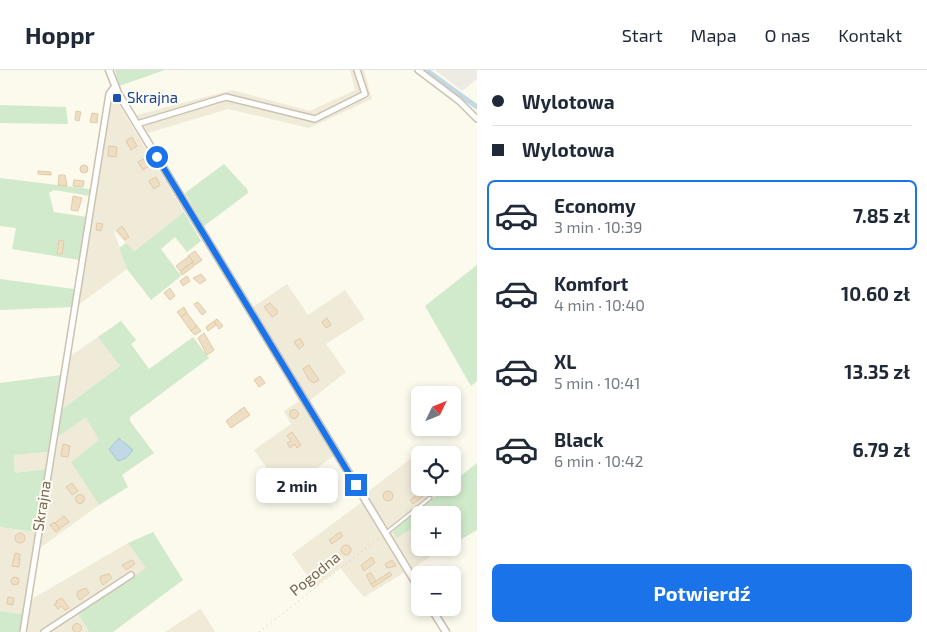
<!DOCTYPE html>
<html lang="pl">
<meta charset="utf-8">
<style>
:root{--surface:#fff;--page:#f2f2f3;--text:#1f2937;--muted:#747a83;--line:#e0e1e3;--accent:#1a73e8}
body{margin:0;font-family:"Exo 2",sans-serif;background:var(--page);color:var(--text);height:100vh;display:flex;flex-direction:column;font-size:19px;white-space:nowrap}
*{box-sizing:border-box;margin:0}
p{font-size:16px;color:var(--muted)}
.icon{flex:none;width:28px;height:28px;fill:none;stroke:currentColor;stroke-width:2;stroke-linecap:round;stroke-linejoin:round}
.map{position:relative;flex:1;overflow:hidden}
.panel{display:flex;flex-direction:column;background:var(--surface);width:450px}
.panel>*{flex:none}
.hud{display:grid;align-content:center;height:110px;padding:0 15px;background:var(--surface)}
.needle{width:32px;rotate:47deg}
.controls{position:absolute;left:411px;top:316px;display:grid;gap:10px}
.controls a{display:grid;place-items:center;width:50px;height:50px;border-radius:8px;background:var(--surface);box-shadow:0 2px 8px #0003;font-size:25px}
.end{position:absolute;width:22px;height:22px;margin:-11px;border:6px solid #1a73e8;background:#fff;box-shadow:0 0 0 2px #fff}
.from{border-radius:50%}
.bubble{position:absolute;height:35px;border-radius:8px;background:var(--surface);box-shadow:0 2px 8px #0003;font-size:16px;font-weight:700;line-height:35px;text-align:center}
.hud b{display:flex;align-items:center;gap:18px;height:48px;font-size:19px}
.hud b+b{border-top:1px solid var(--line)}
.hud i{width:12px;height:12px;background:var(--text)}
ul{padding:0;list-style:none}
li{display:flex;align-items:center;gap:15px;height:70px;margin:0 10px 8px;padding:0 5px;border:2px solid transparent;border-radius:8px}
li div{flex:1}
li b{display:block;font-size:19px}
li em{font-style:normal;font-weight:700}
li.selected{border-color:var(--accent)}
li>.icon{width:45px;height:45px;stroke-width:1.5}
.button{display:flex;gap:10px;margin-top:auto;padding:10px 15px}
.button a{flex:1;height:58px;border-radius:8px;background:var(--accent);color:#fff;font-size:20px;font-weight:700;line-height:58px;text-align:center}
header{display:flex;align-items:center;gap:30px;box-sizing:border-box;height:70px;padding:0 25px;background:var(--surface);border-bottom:1px solid var(--line)}
header strong{font-size:24px}
nav{display:flex;gap:28px;margin-inline-start:auto;font-size:18px}
main{display:flex;flex:1;min-height:0}
.map>svg:first-child{display:block}
.residential{fill:#f0ebd9}
.industrial{fill:#eeebe5}
.green{fill:#d1eacb;fill-rule:evenodd}
.water{fill:#c1d8e5;stroke:#a8c5d7}
.lines{fill:none;stroke-linecap:round;stroke-linejoin:round}
.canal{stroke:#c1d8e5;stroke-width:5}
.building{fill:#eedec4;stroke:#e2caa7}
.service-casing{stroke:#ccc2b0;stroke-width:5}
.minor-casing{stroke:#ccc2b0;stroke-width:8}
.tertiary-casing{stroke:#ccc2b0;stroke-width:9}
.path{stroke:#d6c4a8;stroke-width:1;stroke-dasharray:1 4;stroke-linecap:butt}
.service{stroke:#fff;stroke-width:2.5}
.minor{stroke:#fff;stroke-width:5}
.tertiary{stroke:#fff;stroke-width:6}
.route{stroke:#1a73e8;stroke-width:6}
.transit-dot{fill:#1a4fb4;stroke:#fefcf4;stroke-width:2}
.labels{text-anchor:middle;stroke-width:4;stroke-linejoin:round;paint-order:stroke}
.transit-label{font-size:15px;fill:#164399;stroke:#fefcf4;text-anchor:start}
.street-label{font-size:15px;fill:#776650;stroke:#fefcf4}
</style>
<header>
<strong>Hoppr</strong>
<nav><a>Start</a><a>Mapa</a><a>O nas</a><a>Kontakt</a></nav>
</header>
<main>
<div class="map">
<svg width="477" height="562" viewBox="0 0 477 562">
<rect width="100%" height="100%" fill="#fcf9ed"/>
<g class="residential">
<path d="M350,0h14l8,29 -63,29 -81,-19 -80,24 -11,-18 95,-25 78,21 45,-21z"/>
<path d="M110,20l74,122 -51,39 -20,-22 14,40 -50,37z"/>
<path d="M287,214l21,31 37,-25 20,29 -39,25 20,28 -42,33 31,50 -51,37 -30,-42 37,-26 -7,-13 15,-10 -45,-78 -1,-16z"/>
<path d="M98,267l22,29 -59,44 8,-53z"/>
<path d="M86,346l13,24 -28,22 28,43 -59,43 -10,52 98,-57 19,25 -69,46 11,18h-65l-1,-18 -23,-3v-84l34,5 12,-63 -31,4 -1,-18 35,-3 6,-13z"/>
<path d="M418,383l2,35h26l-47,37 -1,12 22,-13v24h25l-81,49 -24,-29 -25,19 -23,-33 70,-52 7,-11z"/>
<path d="M201,539l14,23h-50l35,-23z"/>
</g>
<path class="industrial" d="M435,0h42v9l-15,12z"/>
<g class="green">
<path d="M115,0h50l-46,16z"/>
<path d="M0,35l66,2 2,17 -68,-1z"/>
<path d="M224,94l23,25 1,4 -44,33 -19,-33z"/>
<path d="M0,108l90,11v7l-36,-6 -5,3 5,19 33,5 -8,43 -67,-11 4,-21 -16,-2z"/>
<path d="M184,142l17,29 -14,11 -12,-15 -14,12 20,27 -30,24 -24,-31 -8,-21 7,-5 8,8z"/>
<path d="M477,195v116l-6,5 -46,-80z"/>
<path d="M0,209l74,10 -2,18 -72,3z"/>
<path d="M121,251l15,19 -5,4 18,25 44,-32 16,21 -79,59v4l24,32 -32,22 6,12 -29,18 -28,-43 28,-22 -13,-23 -31,22 -6,13 -35,3 1,18 31,-4 -12,63 -34,-5v-144l61,-8 -5,35h5l59,-44 -22,-29zM122,369l9,13 -9,8 -6,-2 -6,-9 5,-7z"/>
<path d="M477,393v67l-24,14 -1,-29h-32v9l-23,14 -4,-6 6,-7 47,-37h6l1,-6z"/>
<path d="M153,462l30,48 -70,52h-24l-11,-18 68,-46 -18,-25z"/>
<path d="M0,541l23,3 3,3 -2,15h-24z"/>
</g>
<path class="water" d="M119,368l14,12 -7,8 -8,3 -9,-12z"/>
<g class="lines">
<path class="canal" d="M426,0l51,37"/>
</g>
<g class="building">
<path d="M76,41l5,1 -2,9 -4,-1z"/>
<path d="M92,43l6,1 -1,9 -7,-1z"/>
<path d="M132,67l5,9 -6,4 -5,-9z"/>
<path d="M109,76l8,1 -1,10 -8,-1z"/>
<path d="M143,89l6,7 -6,4 -5,-8z"/>
<circle cx="84" cy="99" r="4"/>
<path d="M38,101l13,1v3l-13,-1z"/>
<path d="M59,105h6l2,11 -9,-1z"/>
<path d="M156,107l4,8 -6,4 -5,-8z"/>
<path d="M74,110l10,1 -1,6 -10,-1z"/>
<path d="M73,126l9,2 -4,13 -7,-1z"/>
<path d="M97,153l6,1 -2,7 -5,-1z"/>
<path d="M122,156l7,11 -4,3 -8,-10z"/>
<path d="M59,170l5,1 -2,13h-5z"/>
<path d="M195,181l7,9 -7,5 -7,-9z"/>
<path d="M189,186l4,6 -13,9 -4,-5z"/>
<path d="M192,193l2,3 -12,9 -2,-3z"/>
<path d="M201,204l5,6 -6,4 -7,-6z"/>
<path d="M187,206l3,5 -7,5 -3,-5z"/>
<path d="M170,218l5,8 -5,4 -6,-7z"/>
<path d="M198,232l8,10 -4,3 -8,-11z"/>
<path d="M270,233l7,7v4l-5,3 -8,-10z"/>
<path d="M184,237l3,6 -6,4 -4,-5z"/>
<path d="M187,243l10,13 -6,5 -10,-14z"/>
<path d="M327,248l4,7 -5,3 -4,-6z"/>
<path d="M217,249l6,7 -4,3 -5,-8z"/>
<path d="M214,251l2,4 -8,6 -2,-4z"/>
<path d="M197,256l4,5 -6,4 -4,-4z"/>
<path d="M204,263l10,17 -7,5 -9,-17z"/>
<path d="M300,268l4,7 -5,4 -5,-7z"/>
<path d="M309,295l10,15 -5,3 -5,-3 -6,-11z"/>
<path d="M260,306l5,7 -6,4 -5,-7z"/>
<path d="M244,337l6,8 -19,13 -5,-7z"/>
<circle cx="294" cy="344" r="4.5"/>
<path d="M292,362l9,13 -4,3 -2,-4 -5,4 -3,-5 4,-2 -4,-5z"/>
<path d="M63,374l7,2 -2,11 -7,-1z"/>
<path d="M72,413l6,8 -6,4 -6,-8z"/>
<path d="M423,420l3,4 -13,10 -3,-4z"/>
<circle cx="388" cy="426" r="5"/>
<circle cx="80" cy="429" r="4.5"/>
<path d="M64,446l5,6 -10,7 -4,-6z"/>
<path d="M54,452l6,7 -4,3 -6,-7z"/>
<path d="M340,462l3,4 -11,8 -3,-4z"/>
<circle cx="20" cy="468" r="5"/>
<path d="M420,466v12h8l-4,4 -2,-1 -7,-12z"/>
<circle cx="346" cy="480" r="5"/>
<path d="M15,483l5,1 -1,13 -7,-1z"/>
<path d="M372,487l3,6 -11,8 -3,-6z"/>
<path d="M132,490l3,4 -9,6 -4,-5z"/>
<path d="M392,490l4,6 -9,2 -2,-4z"/>
<path d="M390,502l2,3 -19,12 -2,-3z"/>
<path d="M371,503l5,8 -5,3 -5,-9z"/>
<path d="M109,504l3,4 -9,7 -3,-5 1,-4z"/>
<circle cx="15" cy="511" r="4"/>
<path d="M86,518l3,5 -9,7 -3,-4 1,-5z"/>
<path d="M8,527l6,1 -1,7 -6,-1z"/>
<path d="M62,528l7,10 -4,2 -4,-4 -3,3 -4,-5 3,-1 -1,-2z"/>
<circle cx="77" cy="558" r="4.5"/>
</g>
<g class="lines">
<g class="service-casing">
<path id="service" d="M386,463l44,-35"/>
</g>
<g class="minor-casing">
<g id="minor">
<path d="M418,0l41,31 18,18"/>
<path d="M137,54l89,-27 89,22 50,-25 -8,-24"/>
<path d="M23,562l86,-538 6,-8"/>
<path d="M44,562l87,-57"/>
</g>
</g>
<g class="tertiary-casing">
<g id="tertiary">
<path d="M109,0l9,23 302,497"/>
<path d="M431,538l15,24"/>
</g>
</g>
<path class="path" d="M259,562l121,-95"/>
<use href="#service" class="service"/>
<use href="#minor" class="minor"/>
<use href="#tertiary" class="tertiary"/>
</g>
<g class="lines">
<path class="route" d="M157,87l199,328"/>
</g>
<rect class="transit-dot" x="112" y="23" width="10" height="10" rx="2.5"/>
<g class="labels">
<g class="transit-label">
<text x="127" y="33">Skrajna</text>
</g>
<g class="street-label">
<text transform="translate(42 436) rotate(-81)" y="5">Skrajna</text>
<text transform="translate(315 504) rotate(-39)" y="5">Pogodna</text>
</g>
</g>
</svg>
<div class="controls">
<a><svg class="needle" viewBox="-14 -14 28 28"><path d="M0-13l5 13h-10z" fill="#e53935"/><path d="M0 13l5-13h-10z" fill="#747a83"/></svg></a>
<a><svg class="icon" aria-label="locate" viewBox="0 0 24 24"><circle cx="12" cy="12" r="6"/><path d="M12 2v4M12 18v4M2 12h4M18 12h4"/></svg></a>
<a>+</a>
<a>−</a>
</div>
<i class="end from" style="left:157px;top:87px"></i>
<i class="end" style="left:356px;top:415px"></i>
<div class="bubble" style="left:256px;top:398px;width:82px">2 min</div>
</div>
<section class="panel">
<div class="hud">
<b><i class="from"></i>Wylotowa</b>
<b><i></i>Wylotowa</b>
</div>
<ul>
<li class="selected"><svg class="icon" aria-label="car" viewBox="0 0 24 24"><path d="M5 17H2v-5l4-1 3-4h7l3 4 3 1v5h-3M9 17h6M6 11h13"/><circle cx="7" cy="17" r="2"/><circle cx="17" cy="17" r="2"/></svg><div><b>Economy</b><p>3 min · 10:39</p></div><em>7.85 zł</em></li>
<li><svg class="icon" aria-label="car" viewBox="0 0 24 24"><path d="M5 17H2v-5l4-1 3-4h7l3 4 3 1v5h-3M9 17h6M6 11h13"/><circle cx="7" cy="17" r="2"/><circle cx="17" cy="17" r="2"/></svg><div><b>Komfort</b><p>4 min · 10:40</p></div><em>10.60 zł</em></li>
<li><svg class="icon" aria-label="car" viewBox="0 0 24 24"><path d="M5 17H2v-5l4-1 3-4h7l3 4 3 1v5h-3M9 17h6M6 11h13"/><circle cx="7" cy="17" r="2"/><circle cx="17" cy="17" r="2"/></svg><div><b>XL</b><p>5 min · 10:41</p></div><em>13.35 zł</em></li>
<li><svg class="icon" aria-label="car" viewBox="0 0 24 24"><path d="M5 17H2v-5l4-1 3-4h7l3 4 3 1v5h-3M9 17h6M6 11h13"/><circle cx="7" cy="17" r="2"/><circle cx="17" cy="17" r="2"/></svg><div><b>Black</b><p>6 min · 10:42</p></div><em>6.79 zł</em></li>
</ul>
<div class="button"><a>Potwierdź</a></div>
</section>
</main>
